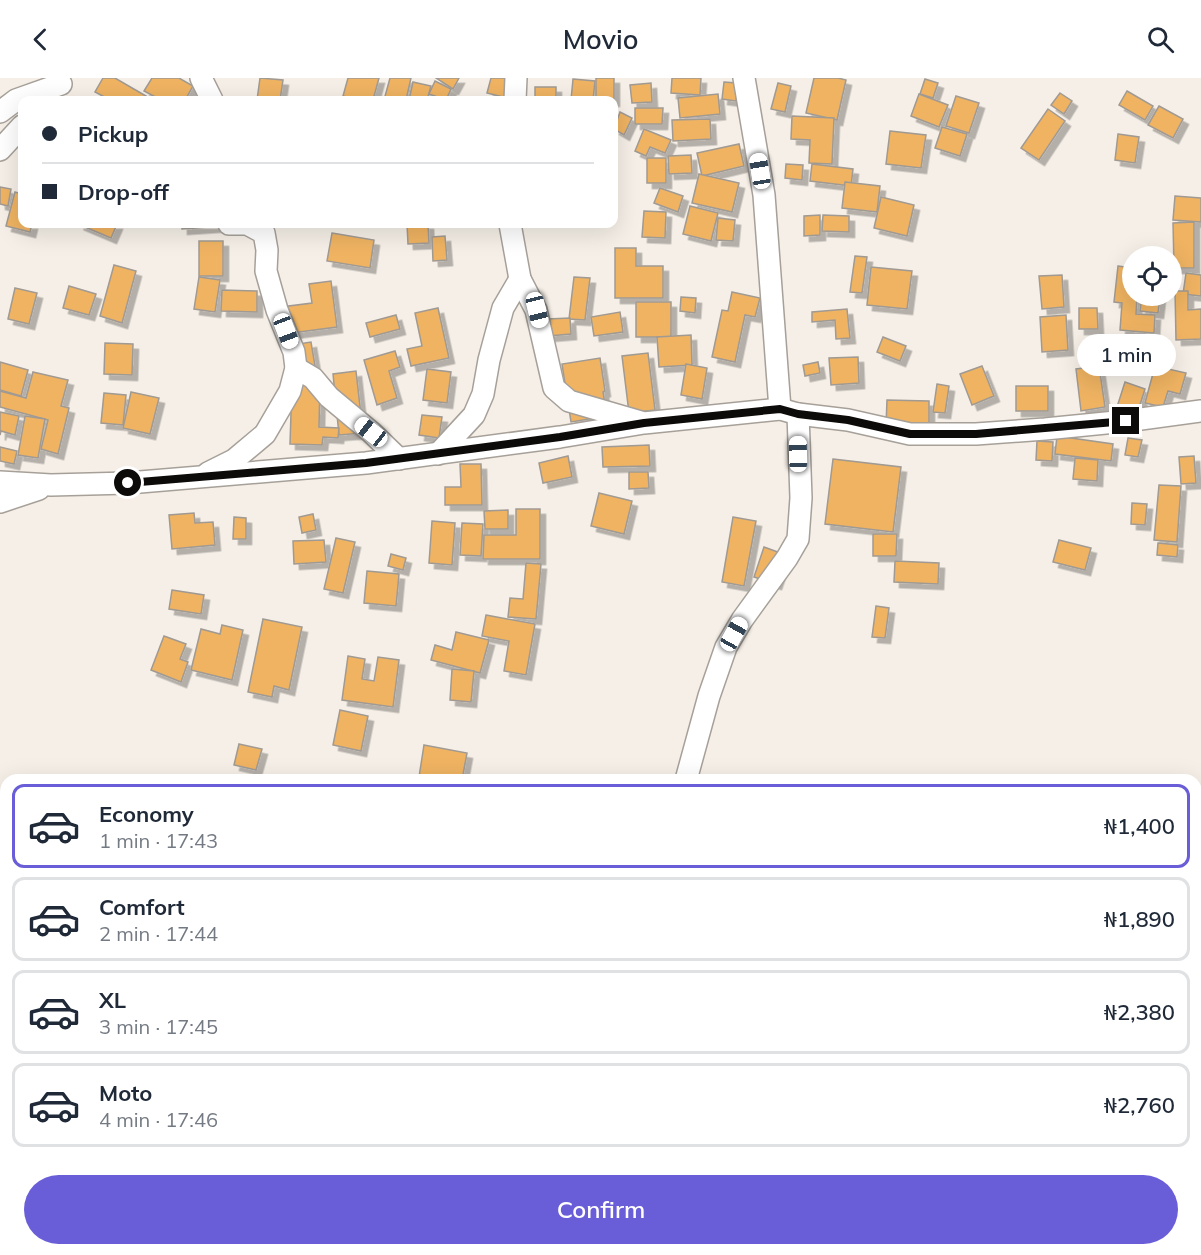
<!DOCTYPE html>
<meta charset="utf-8">
<style>
:root{--surface:#fff;--page:#f6f6f7;--text:#1f2937;--muted:#747a83;--line:#e0e1e3;--accent:#6a5ed8}
body{margin:0;font-family:Mulish,sans-serif;background:var(--page);color:var(--text);height:100vh;display:flex;flex-direction:column;font-size:22px;white-space:nowrap}
*{box-sizing:border-box;margin:0}
p{font-size:20px;color:var(--muted)}
.icon{flex:none;width:33px;height:33px;fill:none;stroke:currentColor;stroke-width:2;stroke-linecap:round;stroke-linejoin:round}
.map{position:relative;flex:1;overflow:hidden}
.drawer{position:absolute;left:0px;top:696px;width:1202px;height:482px;display:flex;flex-direction:column;background:var(--surface);border-radius:18px 18px 0 0;box-shadow:0 6px 24px #0002}
.drawer>*{flex:none}
.guide{position:absolute;left:18px;top:18px;width:600px;height:132px;border-radius:12px;box-shadow:0 6px 24px #0002;display:grid;align-content:center;height:132px;padding:0 24px;background:var(--surface)}
.buttons{position:absolute;left:1122px;top:168px;display:grid;gap:12px}
.buttons a{display:grid;place-items:center;width:60px;height:60px;border-radius:50%;background:var(--surface);box-shadow:0 6px 24px #0002;font-size:30px}
.end{position:absolute;width:27px;height:27px;margin:-14px;border:8px solid #0d0b09;background:#fff;box-shadow:0 0 0 3px #fff}
.from{border-radius:50%}
.bubble{position:absolute;height:42px;border-radius:21px;background:var(--surface);box-shadow:0 6px 24px #0002;font-size:20px;font-weight:600;line-height:42px;text-align:center}
.car{position:absolute;width:18px;height:36px;margin:-18px -9px;border-radius:8px;box-shadow:0 0 4px 2px #0007;background:linear-gradient(#fff 24%,#345 0 40%,#fff 0 76%,#345 0 86%,#fff 0)}
.guide b{display:flex;align-items:center;gap:21px;height:57px;font-size:22px}
.guide b+b{border-top:2px solid var(--line)}
.guide i{width:15px;height:15px;background:var(--text)}
ul{padding:10px 0 0;list-style:none}
li{display:flex;align-items:center;gap:18px;height:84px;margin:0 12px 9px;padding:0 12px;border:3px solid var(--line);border-radius:12px}
li div{flex:1}
li b{display:block;font-size:22px}
li em{font-style:normal;font-weight:600}
li.active{border-color:var(--accent)}
li>.icon{width:54px;height:54px;stroke-width:1.5}
.primary-button{display:flex;gap:12px;margin-top:auto;padding:12px 24px}
.primary-button a{flex:1;height:69px;border-radius:36px;background:var(--accent);color:#fff;font-size:24px;font-weight:600;line-height:69px;text-align:center}
header{display:flex;justify-content:space-between;align-items:center;height:78px;padding:0 24px;background:var(--surface);font-size:27px;font-weight:600}
.map>svg:first-child{display:block}
.building{fill:#efb362;stroke:#a09a93;stroke-width:1.5;filter:url(#shadow)}
.lines{fill:none;stroke-linecap:round;stroke-linejoin:round}
.minor-casing{stroke:#a6a099;stroke-width:24}
.minor{stroke:#fff;stroke-width:21}
.route{stroke:#0d0b09;stroke-width:8}
</style>
<header><svg class="icon" aria-label="back" viewBox="0 0 24 24"><path d="M15 5l-7 7 7 7"/></svg>Movio<svg class="icon" aria-label="search" viewBox="0 0 24 24"><circle cx="10" cy="10" r="6"/><path d="M15 15l6 6"/></svg></header>
<div class="map">
<svg width="1201" height="1177" viewBox="0 0 1201 1177">
<defs>
<filter id="shadow"><feDropShadow dx="5.5" dy="5.5" stdDeviation="0" flood-color="#0004"/></filter>
</defs>
<rect width="100%" height="100%" fill="#f5efe7"/>
<g class="building">
<path d="M103,0h12l31,18 -3,4h-33l-15,-8z"/>
<path d="M152,0h27l14,8 -8,14h-24l-17,-9z"/>
<path d="M260,0l23,2 -3,20h-23z"/>
<path d="M348,0h31l-6,22h-14l-16,-4z"/>
<path d="M390,0h21l-5,22h-22z"/>
<path d="M436,0h23l-6,11z"/>
<path d="M491,0h21l-5,20 -20,-5z"/>
<path d="M596,0h18v23l-18,-1z"/>
<path d="M672,0h29l-1,17 -29,-2z"/>
<path d="M814,0h24l8,2 -9,40 -31,-7z"/>
<path d="M573,1l22,2 -2,19h-22z"/>
<path d="M925,1l13,4 -5,15 -13,-4z"/>
<path d="M435,3l16,8 -5,11 -17,-6z"/>
<path d="M413,4l18,4 -4,14h-18z"/>
<path d="M724,4l13,1 -1,18 -14,-2z"/>
<path d="M651,5l1,19 -20,1 -2,-18z"/>
<path d="M778,5l13,3 -6,26 -14,-3z"/>
<rect x="535" y="9" width="21" height="13"/>
<path d="M1127,13l26,15 -8,14 -26,-15z"/>
<path d="M1060,15l12,8 -8,13 -13,-9z"/>
<path d="M718,16l2,20 -40,4 -2,-20z"/>
<path d="M919,16l29,11 -9,22 -28,-11z"/>
<path d="M956,18l23,7 -10,30 -23,-7z"/>
<path d="M1159,28l24,13 -10,19 -25,-13z"/>
<path d="M635,30h28l-1,16h-27z"/>
<path d="M1048,31l17,12 -26,39 -18,-12z"/>
<path d="M620,34l12,6 -8,17 -10,-6z"/>
<path d="M792,38l42,2 -2,46 -23,-1 1,-23 -19,-1z"/>
<path d="M710,41l1,20 -38,2 -1,-21z"/>
<path d="M942,49l25,7 -7,22 -25,-8z"/>
<path d="M644,51l27,11 -6,13 -15,-6 -4,9 -11,-5z"/>
<path d="M890,53l36,4 -5,33 -35,-4z"/>
<path d="M1118,56l21,3 -4,26 -20,-3z"/>
<path d="M739,66l5,22 -42,10 -5,-23z"/>
<path d="M691,77l1,18 -23,1 -1,-18z"/>
<rect x="647" y="80" width="19" height="25"/>
<path d="M786,86l17,1 -1,15 -17,-2z"/>
<path d="M812,86l41,5 -2,17 -41,-5z"/>
<path d="M699,96l40,9 -7,29 -40,-9z"/>
<path d="M845,104l35,4 -3,26 -35,-4z"/>
<path d="M0,109l11,2 -3,17 -8,-2z"/>
<path d="M660,110l23,8 -5,16 -24,-9z"/>
<path d="M15,114l7,2v30h10l-2,8 -24,-6z"/>
<path d="M1175,118l26,2v24l-28,-2z"/>
<path d="M881,119l33,8 -7,31 -33,-8z"/>
<path d="M690,128l28,7 -7,28 -28,-7z"/>
<path d="M644,133l22,1 -1,26 -23,-1z"/>
<path d="M820,137v20l-16,1v-20z"/>
<path d="M823,137l26,1v16l-27,-1z"/>
<path d="M718,140l17,2 -2,21 -17,-1z"/>
<path d="M1194,144v46h-20l-1,-45z"/>
<path d="M78,146h39l-6,14z"/>
<path d="M182,146h43v2l-43,3z"/>
<path d="M407,146h21l1,19 -21,1z"/>
<path d="M332,155l42,7 -4,28 -43,-7z"/>
<path d="M445,158l2,24 -14,1 -1,-24z"/>
<rect x="199" y="163" width="24" height="35"/>
<path d="M615,170h21v18h27v32h-48z"/>
<path d="M855,178l12,1 -5,36 -12,-1z"/>
<path d="M114,187l22,6 -14,52 -22,-7z"/>
<path d="M1118,188l14,2v28h5l-1,18 19,1 -1,18 -34,-3 2,-27 -8,-1z"/>
<path d="M871,189l41,4 -5,38 -40,-4z"/>
<path d="M1186,195l15,2v21l-18,-2z"/>
<path d="M1062,197l2,32 -22,2 -3,-33z"/>
<path d="M199,199l21,3 -5,32 -21,-3z"/>
<path d="M574,199l16,1 -5,42 -16,-1z"/>
<path d="M331,203l6,46 -53,7 -3,-27 31,-4 -3,-19z"/>
<path d="M69,208l27,8 -7,21 -26,-7z"/>
<path d="M15,210l22,5 -8,31 -21,-5z"/>
<path d="M222,212l35,1v21l-36,-1z"/>
<path d="M1175,213h13v19l13,-1v30l-25,1z"/>
<path d="M732,214l28,6 -5,19 -10,-2 -10,47 -23,-5 10,-47 6,1z"/>
<path d="M1142,218h18l-2,17 -18,-2z"/>
<path d="M681,219l15,1 -1,15 -15,-2z"/>
<rect x="636" y="224" width="35" height="35"/>
<path d="M438,230l11,50 -38,8 -4,-17 15,-3 -7,-33z"/>
<path d="M1079,230h18l1,21h-19z"/>
<path d="M847,231l3,29 -14,1 -1,-19 -23,2v-10z"/>
<path d="M620,234l3,20 -29,4 -3,-19z"/>
<path d="M396,237l4,14 -30,8 -4,-14z"/>
<path d="M1066,237l2,35 -26,2 -2,-35z"/>
<path d="M570,240l1,16 -23,2 -1,-17z"/>
<path d="M691,257l1,30 -33,2 -2,-30z"/>
<path d="M883,259l23,9 -6,15 -23,-9z"/>
<path d="M311,264l6,36 -32,-32z"/>
<path d="M105,265l28,1 -1,31 -28,-1z"/>
<path d="M395,273l5,16 -11,4 8,27 -20,7 -13,-45z"/>
<path d="M648,275l7,57 -26,3 -7,-57z"/>
<path d="M858,279l1,26 -28,2 -2,-27z"/>
<path d="M600,280l5,33 -2,1 4,24 -36,6 -9,-58z"/>
<path d="M0,284l28,8 -7,26 -21,-6z"/>
<path d="M818,284l2,11 -15,3 -2,-11z"/>
<path d="M686,286l21,4 -5,31 -21,-4z"/>
<path d="M982,288l12,30 -22,9 -12,-31z"/>
<path d="M1099,288l6,41 -24,4 -5,-42z"/>
<path d="M1155,288l31,7 -6,21 -12,-3 -5,16 -18,-4z"/>
<path d="M427,291l24,3 -4,31 -24,-3z"/>
<path d="M356,293l7,62 -24,2 -6,-61z"/>
<path d="M33,294l35,8 -7,26 8,2 -11,46 -17,-5 7,-29 -48,-13v-16l26,7z"/>
<path d="M1125,304l20,7 -9,28 -20,-7z"/>
<path d="M292,305l28,1 -1,43 20,1 -1,10 -15,-1 -1,8 -32,-1z"/>
<path d="M937,306l12,2 -4,27 -12,-1z"/>
<rect x="1016" y="308" width="32" height="25"/>
<path d="M131,314l28,6 -9,36 -27,-6z"/>
<path d="M104,315l22,2 -3,30 -22,-2z"/>
<path d="M887,322l42,1v25l-43,-1z"/>
<path d="M0,334l19,4 -4,19 -14,-4 -1,4z"/>
<path d="M422,337l20,2 -3,21 -20,-3z"/>
<path d="M25,338l20,3 -7,39 -20,-3z"/>
<path d="M1057,358l56,8 -2,17 -56,-7z"/>
<path d="M1128,360l14,2 -4,17 -13,-2z"/>
<path d="M1037,363l16,1 -1,19 -16,-1z"/>
<path d="M649,367l1,21 -47,1 -1,-20z"/>
<path d="M0,369l17,4 -3,13 -14,-3z"/>
<path d="M568,378l4,21 -29,6 -4,-20z"/>
<path d="M1194,378l2,27 -15,1 -2,-27z"/>
<path d="M1075,380l23,2 -1,21 -24,-2z"/>
<path d="M833,381l68,8 -8,65 -68,-8z"/>
<path d="M460,386h21l1,41h-37v-18h16z"/>
<path d="M629,394h19l1,16 -20,1z"/>
<path d="M1159,407l22,1 -4,56 -23,-2z"/>
<path d="M599,415l33,8 -8,33 -33,-8z"/>
<path d="M1132,425l15,1 -2,21 -14,-1z"/>
<path d="M516,431h24v50h-57l1,-24h32z"/>
<path d="M508,432v19h-23l-1,-18z"/>
<path d="M194,435l1,10 18,-1 2,23 -43,4 -3,-34z"/>
<path d="M313,436l3,16 -14,3 -3,-16z"/>
<path d="M234,439l12,1v21h-13z"/>
<path d="M733,439l23,4 -12,65 -22,-4z"/>
<path d="M432,443l23,2 -3,42 -23,-2z"/>
<path d="M462,445l21,1 -2,32 -21,-1z"/>
<path d="M873,456h24l-1,22h-23z"/>
<path d="M336,460l19,4 -12,51 -19,-4z"/>
<path d="M324,462l2,22 -32,2 -1,-23z"/>
<path d="M1059,462l32,8 -6,22 -32,-8z"/>
<path d="M1158,465l20,2 -1,12 -20,-2z"/>
<path d="M764,469l22,8 -10,29 -22,-7z"/>
<path d="M391,476l15,4 -3,12 -15,-4z"/>
<path d="M895,483l44,2 -1,21 -44,-2z"/>
<path d="M526,485l15,1 -5,55 -28,-2 2,-19 13,1z"/>
<path d="M367,493l32,3 -3,32 -32,-3z"/>
<path d="M172,512l32,5 -3,19 -32,-5z"/>
<path d="M876,528l13,2 -4,30 -13,-1z"/>
<path d="M486,537l49,9 -9,51 -22,-4 5,-30 -27,-5z"/>
<path d="M263,541l39,8 -13,63 -15,-4 -2,11 -24,-5z"/>
<path d="M222,547l21,5 -11,50 -41,-10 10,-41 19,5z"/>
<path d="M456,554l33,8 -9,33 -49,-13 4,-15 17,5z"/>
<path d="M164,558l22,8 -6,15 8,3 -7,20 -30,-12z"/>
<path d="M348,578l17,3 -3,20 12,2 4,-24 21,3 -6,47 -51,-7z"/>
<path d="M452,591l22,2 -3,31 -21,-2z"/>
<path d="M340,632l28,6 -7,35 -28,-6z"/>
<path d="M239,666l23,5 -6,21 -22,-5z"/>
<path d="M424,667l43,8 -5,27h-27l-16,-3z"/>
</g>
<g class="lines">
<g class="minor-casing">
<g id="minor">
<path d="M201,0l11,22"/>
<path d="M744,0l20,117 16,214"/>
<path d="M515,22l1,-22"/>
<path d="M0,34l16,-12 45,-16"/>
<path d="M0,72l22,-24"/>
<path d="M510,146l10,55 16,31 18,78 15,13 72,21"/>
<path d="M296,290l17,10 16,19 42,35 28,27"/>
<path d="M438,376l36,-39 9,-21 6,-34 14,-52 17,-29"/>
<path d="M208,395l26,-13 31,-26 25,-43 6,-23 -2,-16 -17,-42 -11,-39 1,-21 -3,-17 -17,-9h-18"/>
<path d="M0,404l51,3 77,-2 238,-20 194,-26 84,-14 136,-14 18,5 50,6 62,14h66l69,-5 81,-8 75,-10"/>
<path d="M0,424l39,-13"/>
<path d="M686,702l23,-84 17,-49 16,-27 45,-62 11,-19 3,-41 -3,-84"/>
</g>
</g>
<use href="#minor" class="minor"/>
</g>
<g class="lines">
<path class="route" d="M128,405l238,-20 194,-26 84,-14 136,-14 18,5 50,6 62,14h66l150,-13"/>
</g>
</svg>
<div class="buttons">
<a><svg class="icon" aria-label="locate" viewBox="0 0 24 24"><circle cx="12" cy="12" r="6"/><path d="M12 2v4M12 18v4M2 12h4M18 12h4"/></svg></a>
</div>
<i class="end from" style="left:128px;top:405px"></i>
<i class="end" style="left:1126px;top:343px"></i>
<div class="bubble" style="left:1077px;top:256px;width:99px">1 min</div>
<i class="car" style="left:760px;top:93px;rotate:351deg"></i>
<i class="car" style="left:537px;top:232px;rotate:166deg"></i>
<i class="car" style="left:286px;top:253px;rotate:159deg"></i>
<i class="car" style="left:371px;top:354px;rotate:308deg"></i>
<i class="car" style="left:798px;top:376px;rotate:359deg"></i>
<i class="car" style="left:734px;top:556px;rotate:29deg"></i>
<div class="guide">
<b><i class="from"></i>Pickup</b>
<b><i></i>Drop-off</b>
</div>
<section class="drawer">
<ul>
<li class="active"><svg class="icon" aria-label="car" viewBox="0 0 24 24"><path d="M5 17H2v-5l4-1 3-4h7l3 4 3 1v5h-3M9 17h6M6 11h13"/><circle cx="7" cy="17" r="2"/><circle cx="17" cy="17" r="2"/></svg><div><b>Economy</b><p>1 min · 17:43</p></div><em>₦1,400</em></li>
<li><svg class="icon" aria-label="car" viewBox="0 0 24 24"><path d="M5 17H2v-5l4-1 3-4h7l3 4 3 1v5h-3M9 17h6M6 11h13"/><circle cx="7" cy="17" r="2"/><circle cx="17" cy="17" r="2"/></svg><div><b>Comfort</b><p>2 min · 17:44</p></div><em>₦1,890</em></li>
<li><svg class="icon" aria-label="car" viewBox="0 0 24 24"><path d="M5 17H2v-5l4-1 3-4h7l3 4 3 1v5h-3M9 17h6M6 11h13"/><circle cx="7" cy="17" r="2"/><circle cx="17" cy="17" r="2"/></svg><div><b>XL</b><p>3 min · 17:45</p></div><em>₦2,380</em></li>
<li><svg class="icon" aria-label="car" viewBox="0 0 24 24"><path d="M5 17H2v-5l4-1 3-4h7l3 4 3 1v5h-3M9 17h6M6 11h13"/><circle cx="7" cy="17" r="2"/><circle cx="17" cy="17" r="2"/></svg><div><b>Moto</b><p>4 min · 17:46</p></div><em>₦2,760</em></li>
</ul>
<div class="primary-button"><a>Confirm</a></div>
</section>
</div>
